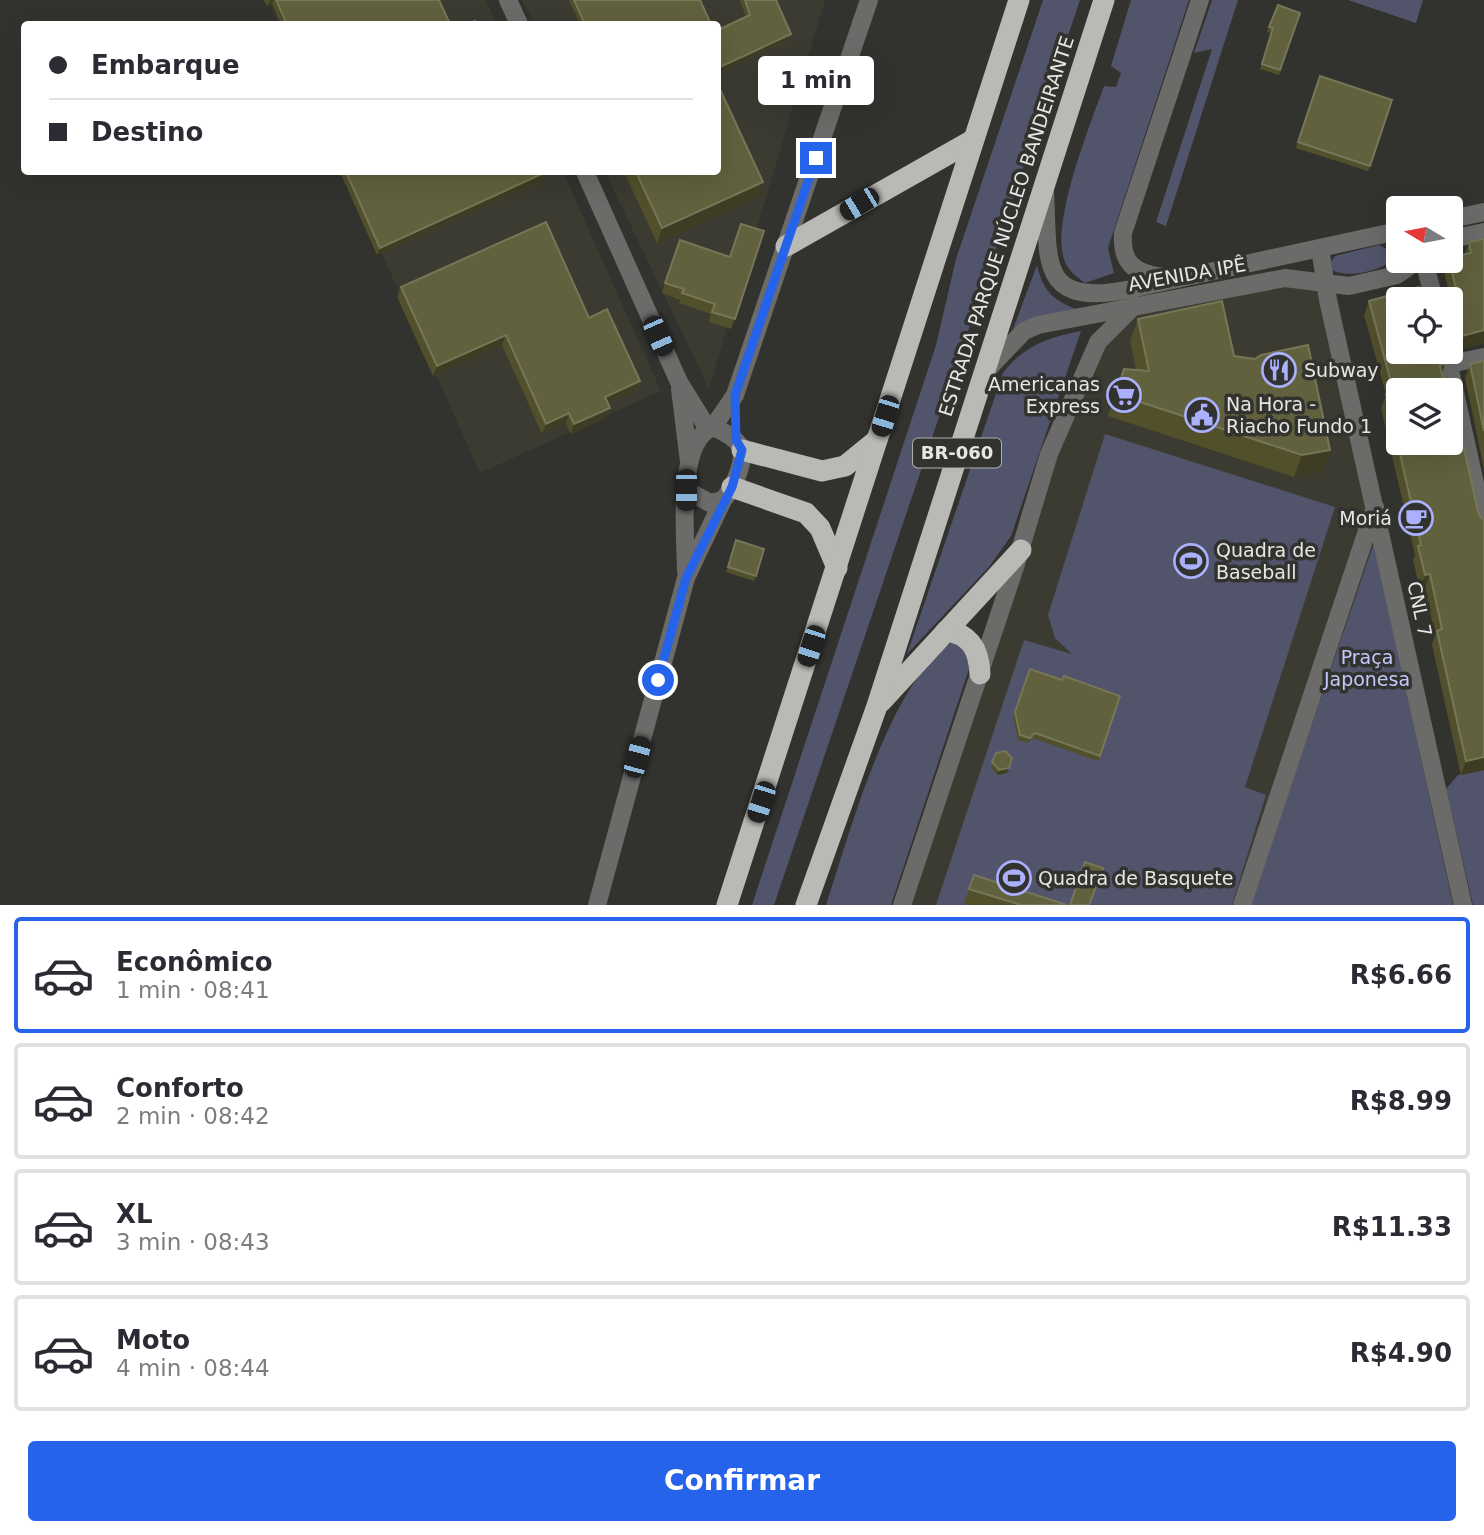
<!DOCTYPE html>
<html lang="pt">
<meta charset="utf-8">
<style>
:root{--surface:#fff;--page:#f2f2f3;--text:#2b2b33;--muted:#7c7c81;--line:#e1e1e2;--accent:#2563eb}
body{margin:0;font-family:"DejaVu Sans",sans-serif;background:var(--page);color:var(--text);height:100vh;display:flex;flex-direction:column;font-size:26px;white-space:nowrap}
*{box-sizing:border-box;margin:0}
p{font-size:23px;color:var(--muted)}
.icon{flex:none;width:38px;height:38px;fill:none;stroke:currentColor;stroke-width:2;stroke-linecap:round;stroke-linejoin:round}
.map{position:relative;height:905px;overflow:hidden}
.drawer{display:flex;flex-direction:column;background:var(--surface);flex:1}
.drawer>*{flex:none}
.banner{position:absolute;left:21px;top:21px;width:700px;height:154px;border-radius:7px;box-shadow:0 7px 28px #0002;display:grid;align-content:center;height:154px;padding:0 28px;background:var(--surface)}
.needle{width:46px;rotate:280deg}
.fabs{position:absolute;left:1386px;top:196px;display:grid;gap:14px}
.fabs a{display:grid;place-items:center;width:77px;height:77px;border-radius:7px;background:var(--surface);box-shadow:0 7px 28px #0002;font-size:35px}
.end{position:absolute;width:32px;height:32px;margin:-16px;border:9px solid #2563eb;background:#fff;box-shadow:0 0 0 4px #fff}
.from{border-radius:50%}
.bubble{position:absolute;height:49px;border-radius:7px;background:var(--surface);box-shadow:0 7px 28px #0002;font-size:23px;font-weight:700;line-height:49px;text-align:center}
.car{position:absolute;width:21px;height:42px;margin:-21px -10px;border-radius:9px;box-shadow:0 0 5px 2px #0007;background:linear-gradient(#222 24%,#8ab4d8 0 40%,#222 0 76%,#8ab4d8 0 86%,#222 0)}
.banner b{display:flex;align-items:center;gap:24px;height:66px;font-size:26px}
.banner b+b{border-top:2px solid var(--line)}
.banner i{width:18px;height:18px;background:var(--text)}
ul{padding:12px 0 0;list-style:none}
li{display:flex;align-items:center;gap:21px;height:116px;margin:0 14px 10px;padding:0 14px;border:4px solid var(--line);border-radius:7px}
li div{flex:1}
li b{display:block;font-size:26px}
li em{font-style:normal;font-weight:700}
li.on{border-color:var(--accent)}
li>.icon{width:63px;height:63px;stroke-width:1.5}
.primary-button{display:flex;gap:14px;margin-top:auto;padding:14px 28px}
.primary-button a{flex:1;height:80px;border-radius:7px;background:var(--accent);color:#fff;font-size:28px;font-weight:700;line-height:80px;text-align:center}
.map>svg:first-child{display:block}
.built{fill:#3b3b32}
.green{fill:#51546b}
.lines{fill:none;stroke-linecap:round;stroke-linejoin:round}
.minor{stroke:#6b6b69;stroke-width:18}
.highway{stroke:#b9bab5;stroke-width:21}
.wall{fill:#51502a}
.shaded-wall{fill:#3e3d23}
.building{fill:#61613e;stroke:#767658;stroke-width:2}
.route{stroke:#2563eb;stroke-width:9}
.labels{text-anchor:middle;stroke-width:7;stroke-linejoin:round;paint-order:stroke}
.shield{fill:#32322e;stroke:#b0b1ad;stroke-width:2}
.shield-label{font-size:18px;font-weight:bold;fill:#e6e7e4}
.street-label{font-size:19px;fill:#e6e7e4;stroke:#32322e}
.poi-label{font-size:19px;fill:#e6e7e4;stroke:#32322e;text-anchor:start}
.park-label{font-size:19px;fill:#c4c9fd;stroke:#32322e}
</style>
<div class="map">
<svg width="1484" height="905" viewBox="0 0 1484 905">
<rect width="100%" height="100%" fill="#32322e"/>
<g class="built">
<path d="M268,0h218l11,24h-218z"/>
<path d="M522,0h303l-116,389 -104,-217h113v-148h-184z"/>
<path d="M345,172h218l98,219 -181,82z"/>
<path d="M1296,276l30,7 134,622h-564l179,-519 44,-72z"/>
</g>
<g class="green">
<path d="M1043,0h37l-306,905h-22l184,-560 20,-86z"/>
<path d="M1131,0h58l-81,248 6,25 -29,10c-9,-7 -18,-13 -21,-24 -13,-38 26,-134 40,-173l12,1 5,-14 -10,-7z"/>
<path d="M1212,0h26l-72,226 -10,-4 56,-173 -18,4z"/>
<path d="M1348,0h75l-7,23z"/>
<path d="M1379,245l15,8v5c-11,13 -47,21 -62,12l-1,-8 4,-6z"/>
<path d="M1037,265c6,25 15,35 39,44l-46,11 -17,9z"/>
<path d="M1081,331l-70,205 -22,31 -82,87 96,-281c20,-27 46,-36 78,-42z"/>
<path d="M1105,434l230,73 -90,280 21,8 -34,110h-296l88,-265 48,14 -17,-16 -7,-23z"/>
<path d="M1374,543l79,362h-203z"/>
<path d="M956,640l6,1 8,25 -79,239h-65c23,-69 65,-230 130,-265z"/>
<path d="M1484,769v136h-11l-27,-116 12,-14z"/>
</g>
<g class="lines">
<g class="minor">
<path d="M508,0l11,24"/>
<path d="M585,172l94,210 29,47"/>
<path d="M1045,191c4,67 -8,116 81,99l272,-59"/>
<path d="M1451,219l33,-7"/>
<path d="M1451,239l33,-7"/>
<path d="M1320,248l8,52 135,605"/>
<path d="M1424,261l10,38"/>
<path d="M1162,277c-28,-4 -41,-14 -39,-44l77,-233"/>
<path d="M1446,352l38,172"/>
<path d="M1449,364l35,-7"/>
<path d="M985,372l39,-41 14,-6 247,-47 64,8 48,-11 20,-14"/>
<path d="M680,389l9,73"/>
<path d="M713,427l22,-32 134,-395"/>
<path d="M686,571c0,-33 -11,-130 27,-144 8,4 18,8 24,15 13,14 -4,46 -14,58l-13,3 -24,-13"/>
<path d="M597,905l89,-327 37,-78"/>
<path d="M902,905l113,-338 34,-113 49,-112 37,-37"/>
<path d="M1242,905l133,-398"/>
</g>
<g class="highway">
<path d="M786,246l187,-106"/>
<path d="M742,450l80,21 23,-5 32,-26"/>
<path d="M732,487l74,26 14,15 17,40"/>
<path d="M946,631c25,3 33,19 34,43"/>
<path d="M881,702l140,-152"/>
<path d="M727,905l292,-905"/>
<path d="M806,905l71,-199 227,-706"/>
</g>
</g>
<g class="wall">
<path d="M264,0h175l11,24h-169l-9,-20 -5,2z"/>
<path d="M569,0h131l11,24h-131z"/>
<path d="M740,0h36l13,40 -71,33v-43l28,-13z"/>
<path d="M1278,5l2,65 -1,5 -19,-6 11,-36 -4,-1z"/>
<path d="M1320,76l50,90 -2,5 -72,-23z"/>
<path d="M340,172h203l1,1 -2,8 -165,74z"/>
<path d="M624,172h94l45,10 -6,15 -100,46z"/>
<path d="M764,231l-33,98 -22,-7 2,-8 -32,-11 1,-3 -18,-7 18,-53 50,17z"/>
<path d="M1484,239v104l-27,7 -6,-8v-43l-53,91 83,128 3,1v251l-23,5 -29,-130 3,-10 -10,-47 -5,1 -7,-29 2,-5 -34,-147 5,-14 -22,-79 5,-14 59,-3 21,-5 -5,-21 4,-11h3l14,-7 4,-12z"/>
<path d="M401,287l188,31 51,63 -4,10 -28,13 -2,14 -35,16 -5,-11 -24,11 -40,-89 -69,31 -36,-79z"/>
<path d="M1138,319l96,37 96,94 -8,22 -28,5 -186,-61 16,-47 12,1 -6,-29z"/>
<path d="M1484,361v108l-19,-91 5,-14z"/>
<path d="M736,540l28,9 -10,32 -28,-9z"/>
<path d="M1030,669l32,11 58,16 -22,65 -65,-23 -5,5 -10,-3 -5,-23z"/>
<path d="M996,753l11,20 -10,2 -6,-8z"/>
<path d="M974,875l93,30h-99l-4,-1z"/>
</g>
<g class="shaded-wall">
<path d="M270,0h4l-2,4 -5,2z"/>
<path d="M791,34l-2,6 -71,33v-5z"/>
<path d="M544,173l-2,8 -165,74 3,-7z"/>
<path d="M763,182l-6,15 -100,46 5,-15z"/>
<path d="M1451,327h4l-4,13z"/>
<path d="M1484,330v13l-27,7 5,-14z"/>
<path d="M506,335l-4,10 -69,31 4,-10z"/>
<path d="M1445,364l-5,14v-13z"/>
<path d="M640,381l-4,10 -35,16 4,-10z"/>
<path d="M610,408l-4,10 -35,16 3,-10z"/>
<path d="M569,413l-3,10 -24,11 4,-10z"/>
<path d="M1330,450l-8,22 -28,5 8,-22z"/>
<path d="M1430,574l-5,14 -5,1 5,-14z"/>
<path d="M1484,757v13l-23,5 5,-14z"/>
<path d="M1009,768l-2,5 -10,2 2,-5z"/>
</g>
<g class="building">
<path d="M276,0h163l11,24h-163z"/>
<path d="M574,0h126l11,24h-126z"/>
<path d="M745,0h31l15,34 -73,34v-38l32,-15z"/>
<path d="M1278,5l22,8 -20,57 -18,-6 11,-36 -4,-1z"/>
<path d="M475,21l2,3h-10z"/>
<path d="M1320,76l72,24 -22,66 -72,-24z"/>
<path d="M718,85l45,97 -101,46 -26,-56h82z"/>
<path d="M346,172h197l1,1 -164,75z"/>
<path d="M546,222l43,96 18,-9 33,72 -35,16 5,11 -36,16 -5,-11 -23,11 -40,-89 -69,31 -36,-79z"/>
<path d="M741,224l23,7 -29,88 -23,-7 3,-8 -33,-11 2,-4 -19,-6 15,-43 50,17z"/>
<path d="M1484,239v91l-22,6 -7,-9h-4v-28h-53v53h45l2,12 -5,1 5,25h-47v53h53v-29l5,-1 22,99 3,6 3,1v238l-18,4 -29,-130 5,-2 -12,-55 -5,1 -7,-29 3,-1 -35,-151 8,-1 -25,-92 50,-14 9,11 29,-6 -8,-31h2v-4l20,-4 -2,-11z"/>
<path d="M1222,301l12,55 21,3 6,-4 47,-10 22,105 -28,5 -186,-61 8,-25 25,2 -11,-52z"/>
<path d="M1484,361v70l-14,-67z"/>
<path d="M736,540l28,9 -8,27 -28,-9z"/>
<path d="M1030,669l32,11 2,-4 56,20 -20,60 -65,-23 -5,5 -10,-3 -5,-23z"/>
<path d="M1005,751l7,7 -3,10 -10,2 -7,-8 4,-9z"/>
<path d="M1085,862l18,6 -14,37h-19z"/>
<path d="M974,875l93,30h-46l-52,-16z"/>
</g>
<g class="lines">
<path class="route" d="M658,680l28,-102 46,-91 10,-37 -6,-10 -1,-45 81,-237"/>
</g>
<defs>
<g id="restaurant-ring" transform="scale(1.75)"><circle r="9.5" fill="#32322e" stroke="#aab0fb" stroke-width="1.5"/><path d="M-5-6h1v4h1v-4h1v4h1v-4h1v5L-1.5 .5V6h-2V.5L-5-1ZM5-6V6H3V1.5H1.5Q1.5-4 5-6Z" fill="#aab0fb"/></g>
<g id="supermarket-ring" transform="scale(1.75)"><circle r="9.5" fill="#32322e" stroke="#aab0fb" stroke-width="1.5"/><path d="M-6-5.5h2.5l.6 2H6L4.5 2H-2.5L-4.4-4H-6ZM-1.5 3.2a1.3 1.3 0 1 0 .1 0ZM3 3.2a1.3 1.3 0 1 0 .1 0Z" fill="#aab0fb"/></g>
<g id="civic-ring" transform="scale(1.75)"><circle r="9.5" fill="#32322e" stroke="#aab0fb" stroke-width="1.5"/><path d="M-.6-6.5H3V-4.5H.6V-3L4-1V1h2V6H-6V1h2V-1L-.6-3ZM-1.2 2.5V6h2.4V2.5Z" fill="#aab0fb"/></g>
<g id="cafe-ring" transform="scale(1.75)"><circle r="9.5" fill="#32322e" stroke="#aab0fb" stroke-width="1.5"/><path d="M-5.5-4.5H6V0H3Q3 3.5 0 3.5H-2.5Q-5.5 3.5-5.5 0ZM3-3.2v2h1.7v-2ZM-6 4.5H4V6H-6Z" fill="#aab0fb"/></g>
<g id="stadium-ring" transform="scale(1.75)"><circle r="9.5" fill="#32322e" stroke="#aab0fb" stroke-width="1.5"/><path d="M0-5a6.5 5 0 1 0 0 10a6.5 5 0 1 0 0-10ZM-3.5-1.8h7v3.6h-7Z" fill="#aab0fb"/></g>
</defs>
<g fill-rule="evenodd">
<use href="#restaurant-ring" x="1279" y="370"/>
<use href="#supermarket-ring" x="1124" y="395"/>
<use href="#civic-ring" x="1202" y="415"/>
<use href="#cafe-ring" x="1416" y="518"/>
<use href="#stadium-ring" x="1191" y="561"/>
<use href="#stadium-ring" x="1014" y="878"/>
</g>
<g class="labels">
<rect class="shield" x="913" y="438.5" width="88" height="29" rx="5"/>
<g class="shield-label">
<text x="957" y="459">BR-060</text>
</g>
<g class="street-label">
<text transform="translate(1006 226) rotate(-72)" y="7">ESTRADA PARQUE NÚCLEO BANDEIRANTE</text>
<text transform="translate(1187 274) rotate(-10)" y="7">AVENIDA IPÊ</text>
<text transform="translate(1420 609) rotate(78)" y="7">CNL 7</text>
</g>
<g class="poi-label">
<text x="1304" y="377">Subway</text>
<text x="1100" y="391" text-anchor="end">Americanas<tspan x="1100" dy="22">Express</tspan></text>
<text x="1226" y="411">Na Hora -<tspan x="1226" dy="22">Riacho Fundo 1</tspan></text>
<text x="1392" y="525" text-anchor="end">Moriá</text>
<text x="1216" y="557">Quadra de<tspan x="1216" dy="22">Baseball</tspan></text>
<text x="1038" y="885">Quadra de Basquete</text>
</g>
<g class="park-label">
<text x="1367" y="664">Praça<tspan x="1367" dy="22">Japonesa</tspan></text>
</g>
</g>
</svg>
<div class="fabs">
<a><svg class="needle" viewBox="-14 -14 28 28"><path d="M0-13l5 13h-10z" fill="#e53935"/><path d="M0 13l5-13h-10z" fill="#7c7c81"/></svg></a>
<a><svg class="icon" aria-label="locate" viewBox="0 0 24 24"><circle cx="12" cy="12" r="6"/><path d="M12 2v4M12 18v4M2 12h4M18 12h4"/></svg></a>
<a><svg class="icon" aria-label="layers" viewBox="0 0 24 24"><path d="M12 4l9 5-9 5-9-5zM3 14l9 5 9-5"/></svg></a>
</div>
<i class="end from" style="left:658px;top:680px"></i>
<i class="end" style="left:816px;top:158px"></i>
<div class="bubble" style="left:758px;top:56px;width:116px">1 min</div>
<i class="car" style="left:859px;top:204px;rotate:239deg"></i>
<i class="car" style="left:658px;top:336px;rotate:156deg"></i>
<i class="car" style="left:885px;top:416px;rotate:197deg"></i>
<i class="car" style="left:686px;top:490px;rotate:180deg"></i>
<i class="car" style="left:811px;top:646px;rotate:198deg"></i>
<i class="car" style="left:637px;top:757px;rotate:15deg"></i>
<i class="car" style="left:761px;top:802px;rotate:198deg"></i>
<div class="banner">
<b><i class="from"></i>Embarque</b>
<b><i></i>Destino</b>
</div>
</div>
<section class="drawer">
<ul>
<li class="on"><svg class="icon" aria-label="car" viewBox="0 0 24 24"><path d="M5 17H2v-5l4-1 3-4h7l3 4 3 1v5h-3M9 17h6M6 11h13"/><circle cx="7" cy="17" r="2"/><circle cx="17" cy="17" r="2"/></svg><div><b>Econômico</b><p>1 min · 08:41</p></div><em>R$6.66</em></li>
<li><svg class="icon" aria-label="car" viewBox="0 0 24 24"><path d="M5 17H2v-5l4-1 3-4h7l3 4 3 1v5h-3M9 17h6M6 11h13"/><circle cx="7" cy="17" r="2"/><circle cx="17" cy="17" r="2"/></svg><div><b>Conforto</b><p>2 min · 08:42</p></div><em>R$8.99</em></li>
<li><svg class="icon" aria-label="car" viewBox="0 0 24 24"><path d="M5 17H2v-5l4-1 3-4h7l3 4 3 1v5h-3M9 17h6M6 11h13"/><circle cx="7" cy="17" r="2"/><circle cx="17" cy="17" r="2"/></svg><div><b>XL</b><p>3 min · 08:43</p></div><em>R$11.33</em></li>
<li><svg class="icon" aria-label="car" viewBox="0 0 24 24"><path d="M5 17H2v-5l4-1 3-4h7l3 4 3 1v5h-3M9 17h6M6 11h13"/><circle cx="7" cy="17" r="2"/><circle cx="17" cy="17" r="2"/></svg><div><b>Moto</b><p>4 min · 08:44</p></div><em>R$4.90</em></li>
</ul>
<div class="primary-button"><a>Confirmar</a></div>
</section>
